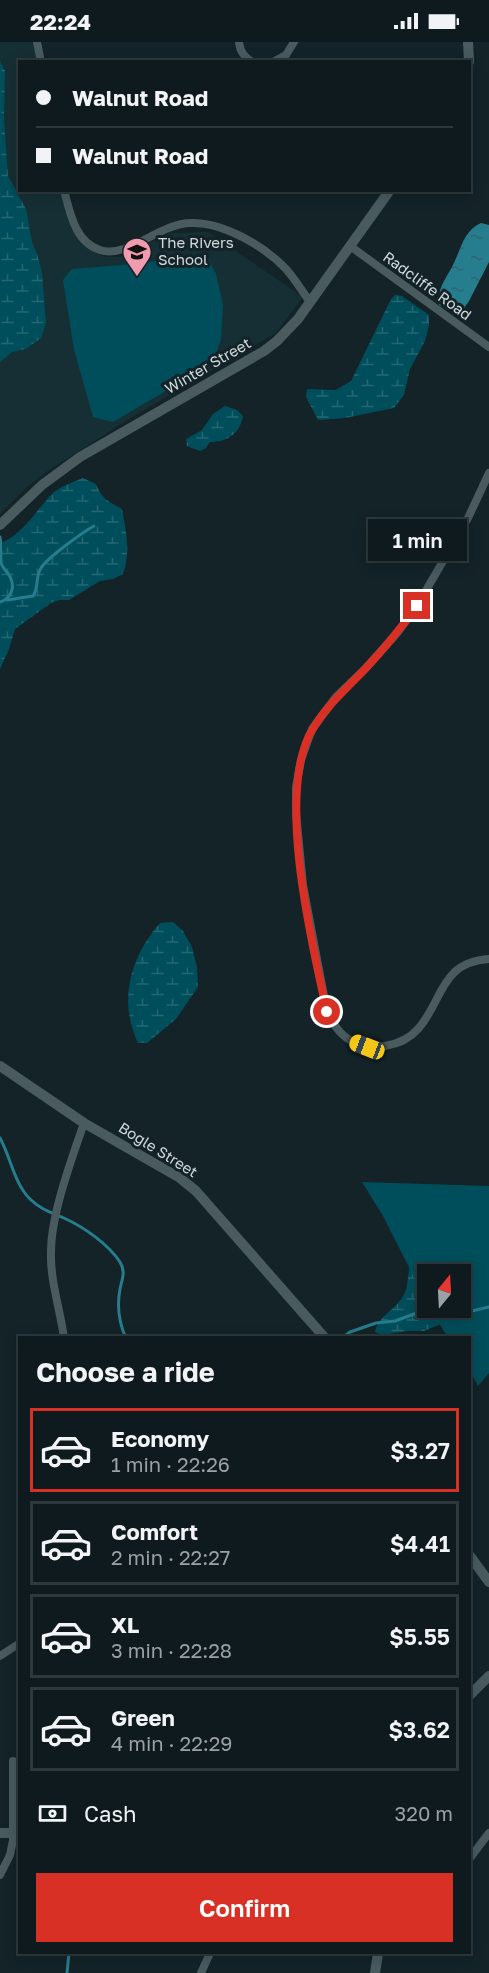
<!DOCTYPE html>
<meta charset="utf-8">
<style>
:root{--surface:#0e1a1d;--page:#172326;--text:#f1f3f6;--muted:#9ba1a4;--line:#2e383b;--accent:#d93025}
body{margin:0;font-family:"Golos Text",sans-serif;background:var(--page);color:var(--text);height:100vh;display:flex;flex-direction:column;font-size:22px;white-space:nowrap}
*{box-sizing:border-box;margin:0}
p{font-size:20px;color:var(--muted)}
.icon{flex:none;width:33px;height:33px;fill:none;stroke:currentColor;stroke-width:2;stroke-linecap:round;stroke-linejoin:round}
.map{position:relative;flex:1;overflow:hidden}
.side{position:absolute;left:18px;top:1294px;width:453px;height:618px;display:flex;flex-direction:column;background:var(--surface);border-radius:0px;box-shadow:0 3px 15px #0003,0 0 0 2px var(--line)}
.side>*{flex:none}
.hud{position:absolute;left:18px;top:18px;width:453px;height:132px;border-radius:0px;box-shadow:0 3px 15px #0003,0 0 0 2px var(--line);display:grid;align-content:center;height:132px;padding:0 18px;background:var(--surface)}
.needle{width:39px;rotate:18deg}
.tools{position:absolute;left:417px;top:1222px;display:grid;gap:12px}
.tools a{display:grid;place-items:center;width:54px;height:54px;border-radius:0px;background:var(--surface);box-shadow:0 3px 15px #0003,0 0 0 2px var(--line);font-size:30px}
.end{position:absolute;width:27px;height:27px;margin:-14px;border:8px solid #d93025;background:#fff;box-shadow:0 0 0 3px #fff}
.from{border-radius:50%}
.bubble{position:absolute;height:42px;border-radius:0px;background:var(--surface);box-shadow:0 3px 15px #0003,0 0 0 2px var(--line);font-size:20px;font-weight:600;line-height:42px;text-align:center}
.car{position:absolute;width:18px;height:36px;margin:-18px -9px;border-radius:8px;box-shadow:0 0 4px 2px #0007;background:linear-gradient(#f5c518 24%,#345 0 40%,#f5c518 0 76%,#345 0 86%,#f5c518 0)}
.hud b{display:flex;align-items:center;gap:21px;height:57px;font-size:22px}
.hud b+b{border-top:2px solid var(--line)}
.hud i{width:15px;height:15px;background:var(--text)}
ul{padding:0;list-style:none}
li{display:flex;align-items:center;gap:18px;height:84px;margin:0 12px 9px;padding:0 6px;border:3px solid var(--line);border-radius:0px}
li div{flex:1}
li b{display:block;font-size:22px}
li em{font-style:normal;font-weight:600}
li.active{border-color:var(--accent)}
li>.icon{width:54px;height:54px;stroke-width:1.5}
h2{padding:0 18px;font-size:27px;line-height:72px}
.pay{display:flex;align-items:center;gap:15px;height:66px;padding:0 18px;font-size:22px}
.pay p{margin-inline-start:auto}
.primary-button{display:flex;gap:12px;margin-top:auto;padding:12px 18px}
.primary-button a{flex:1;height:69px;border-radius:0px;background:var(--accent);color:#fff;font-size:24px;font-weight:600;line-height:69px;text-align:center}
.status{display:flex;justify-content:space-between;align-items:center;height:42px;padding:0 30px;background:var(--surface);direction:ltr}
.status svg{height:16px;fill:currentColor}
.map>svg:first-child{display:block}
.built{fill:#162f34}
.wetland{fill:url(#wetland-marsh)}
.park{fill:#004e5b}
.water{fill:url(#water-ripples)}
.lines{fill:none;stroke-linecap:round;stroke-linejoin:round}
.stream{stroke:#267d8d;stroke-width:3}
.street{stroke:#495b5f;stroke-width:8}
.secondary{stroke:#495b5f;stroke-width:10}
.route{stroke:#d93025;stroke-width:8}
.labels{text-anchor:middle;stroke-width:6;stroke-linejoin:round;paint-order:stroke}
.poi-label{font-size:15px;fill:#d0dadd;stroke:#132327;text-anchor:start}
.street-label{font-size:15px;fill:#d0dadd;stroke:#132327}
</style>
<div class="status"><b>22:24</b><svg viewBox="0 0 49 12"><path d="M0 12V9h3v3zM5 12V6h3v6zM10 12V3h3v9zM15 12V0h3v12zM26 1h20v11H26zM47 4h2v5h-2z"/></svg></div>
<div class="map">
<svg width="489" height="1931" viewBox="0 0 489 1931">
<defs>
<pattern id="wetland-marsh" width="20" height="14" patternUnits="userSpaceOnUse" patternTransform="scale(1.5)"><rect width="20" height="14" fill="#004e5b"/><path d="M1 5h8M5 5V1M11 12h8M15 12V8" fill="none" stroke="#246772"/></pattern>
<pattern id="water-ripples" width="26" height="14" patternUnits="userSpaceOnUse" patternTransform="scale(1.5)"><rect width="26" height="14" fill="#267d8d"/><path d="M2 4q2-2 4 0t4 0M15 11q2-2 4 0t4 0" fill="none" stroke="#30656f"/></pattern>
</defs>
<rect width="100%" height="100%" fill="#132327"/>
<path class="built" d="M0,0h34l3,19 -17,1v128l41,1 14,43 14,15 16,8h15l50,-24 38,-1 95,65 -27,36 -147,86 -80,51 -22,17 -27,27z"/>
<g class="wetland">
<path d="M0,19l5,10 -1,48 4,57 18,33 6,33 5,12 5,18 4,51 -5,15 -15,11 -14,3 -12,10z"/>
<path d="M395,253l7,1 27,19v10l-4,16 -15,28 -6,26 -10,13 -49,10 -27,2 -12,-23 1,-8 29,1 15,-9 40,-82z"/>
<path d="M225,364l12,4 6,6c-3,18 -16,26 -33,26l-4,6 -6,3 -13,-5 -1,-7 16,-9 11,-16z"/>
<path d="M83,436l13,6c5,14 13,18 26,25 4,23 9,42 1,65l-10,5 -13,2 -31,19h-10l-8,3 -36,26 -6,20 -9,20v-114l3,-6v-7c22,-10 33,-32 50,-49 8,-7 20,-11 30,-15z"/>
<path d="M173,880l10,9 9,16 5,20 1,20 -22,32 -29,24h-9c-20,-42 -8,-86 22,-120z"/>
<path d="M410,1223l18,10v33h32l29,-8v73l-9,4 -10,-5v-34l-29,-14 -17,7h-16l-26,4 -7,-3c3,-15 19,-22 27,-34 7,-10 5,-22 8,-33z"/>
</g>
<g class="park">
<path d="M206,212l10,20 7,31 -2,34 -6,17 -5,9 -97,57 -20,-5 -19,-67 -11,-70 9,-11 63,-5z"/>
<path d="M362,1140l127,4v187l-11,13 -8,-15v-33h-22l-18,-30h30v-33h-32l-1,28 -44,-87z"/>
</g>
<path class="water" d="M481,181l8,2v37l-20,39 -7,10 -6,3 -17,-9c-2,-17 7,-26 14,-40 8,-16 11,-35 28,-42z"/>
<g class="lines">
<g class="stream">
<path d="M7,558l26,-4c6,-8 2,-19 8,-28 6,-10 42,-36 53,-42"/>
<path d="M0,560c10,-3 15,-13 11,-23 -2,-7 -9,-10 -10,-17 -1,-8 1,-16 -1,-25"/>
<path d="M0,1096c11,20 14,45 30,61 11,11 23,14 36,20 19,9 42,25 54,43 6,10 2,17 0,27 -3,16 -1,34 6,49"/>
<path d="M342,1296l8,-6 26,-9 19,-2 19,-7 9,-2 36,2 30,-7"/>
<path d="M67,1931l2,-20"/>
</g>
<g class="street">
<path d="M37,0l4,20"/>
<path d="M239,0c1,10 5,14 13,20"/>
<path d="M273,20l13,-7 8,-13"/>
<path d="M64,148c6,23 11,52 36,60 26,9 60,-26 89,-27 33,-2 75,23 97,46 9,10 16,22 24,33"/>
<path d="M350,204l139,101"/>
<path d="M489,431l-21,45 -51,88 -19,26 -33,37 -29,28 -24,32 -11,31 -5,27v26l7,72 24,127c6,11 12,22 23,28 21,12 52,7 68,-11 25,-28 22,-67 71,-70"/>
<path d="M64,1296c-4,-29 -14,-58 -13,-86 0,-38 21,-94 33,-129"/>
<path d="M0,1614l20,-13"/>
<path d="M470,1816l19,-25"/>
<path d="M0,1833l10,-20 3,-15v-79"/>
<path d="M201,1931l9,-20"/>
</g>
<g class="secondary">
<path d="M468,0l1,20"/>
<path d="M0,483l42,-40 38,-28 184,-106 13,-10 21,-22 92,-129"/>
<path d="M0,1024l84,57 96,55 16,13 129,147"/>
<path d="M470,1514l19,26"/>
<path d="M470,1653l19,-19"/>
<path d="M0,1791h20"/>
<path d="M375,1931l3,-20"/>
</g>
</g>
<g class="lines">
<path class="route" d="M327,970c-15,-68 -53,-225 -13,-285 14,-23 33,-39 51,-58 19,-20 36,-41 52,-63"/>
</g>
<defs>
<g id="school-pin" transform="scale(1.5)"><path d="M0 17L-7.5 6A9.5 9.5 0 1 1 7.5 6Z" fill="#f19ab0" stroke="#132327"/><path d="M0-5L7-2L0 1L-7-2ZM-4 1L0 2.5L4 1V4Q0 6-4 4Z" fill="#111"/></g>
</defs>
<g fill-rule="evenodd">
<use href="#school-pin" x="137" y="210"/>
</g>
<g class="labels">
<g class="poi-label">
<text x="158" y="206">The Rivers<tspan x="158" dy="17">School</tspan></text>
</g>
<g class="street-label">
<text transform="translate(427 244) rotate(36)" y="5">Radcliffe Road</text>
<text transform="translate(208 324) rotate(-30)" y="5">Winter Street</text>
<text transform="translate(158 1108) rotate(32)" y="5">Bogle Street</text>
</g>
</g>
</svg>
<div class="tools">
<a><svg class="needle" viewBox="-14 -14 28 28"><path d="M0-13l5 13h-10z" fill="#e53935"/><path d="M0 13l5-13h-10z" fill="#9ba1a4"/></svg></a>
</div>
<i class="end from" style="left:327px;top:970px"></i>
<i class="end" style="left:417px;top:564px"></i>
<div class="bubble" style="left:368px;top:477px;width:99px">1 min</div>
<i class="car" style="left:367px;top:1005px;rotate:291deg"></i>
<div class="hud">
<b><i class="from"></i>Walnut Road</b>
<b><i></i>Walnut Road</b>
</div>
<section class="side">
<h2>Choose a ride</h2>
<ul>
<li class="active"><svg class="icon" aria-label="car" viewBox="0 0 24 24"><path d="M5 17H2v-5l4-1 3-4h7l3 4 3 1v5h-3M9 17h6M6 11h13"/><circle cx="7" cy="17" r="2"/><circle cx="17" cy="17" r="2"/></svg><div><b>Economy</b><p>1 min · 22:26</p></div><em>$3.27</em></li>
<li><svg class="icon" aria-label="car" viewBox="0 0 24 24"><path d="M5 17H2v-5l4-1 3-4h7l3 4 3 1v5h-3M9 17h6M6 11h13"/><circle cx="7" cy="17" r="2"/><circle cx="17" cy="17" r="2"/></svg><div><b>Comfort</b><p>2 min · 22:27</p></div><em>$4.41</em></li>
<li><svg class="icon" aria-label="car" viewBox="0 0 24 24"><path d="M5 17H2v-5l4-1 3-4h7l3 4 3 1v5h-3M9 17h6M6 11h13"/><circle cx="7" cy="17" r="2"/><circle cx="17" cy="17" r="2"/></svg><div><b>XL</b><p>3 min · 22:28</p></div><em>$5.55</em></li>
<li><svg class="icon" aria-label="car" viewBox="0 0 24 24"><path d="M5 17H2v-5l4-1 3-4h7l3 4 3 1v5h-3M9 17h6M6 11h13"/><circle cx="7" cy="17" r="2"/><circle cx="17" cy="17" r="2"/></svg><div><b>Green</b><p>4 min · 22:29</p></div><em>$3.62</em></li>
</ul>
<div class="pay"><svg class="icon" aria-label="cash" viewBox="0 0 24 24"><path d="M3 7h18v10H3z"/><circle cx="12" cy="12" r="2"/></svg>Cash<p>320 m</p></div>
<div class="primary-button"><a>Confirm</a></div>
</section>
</div>
